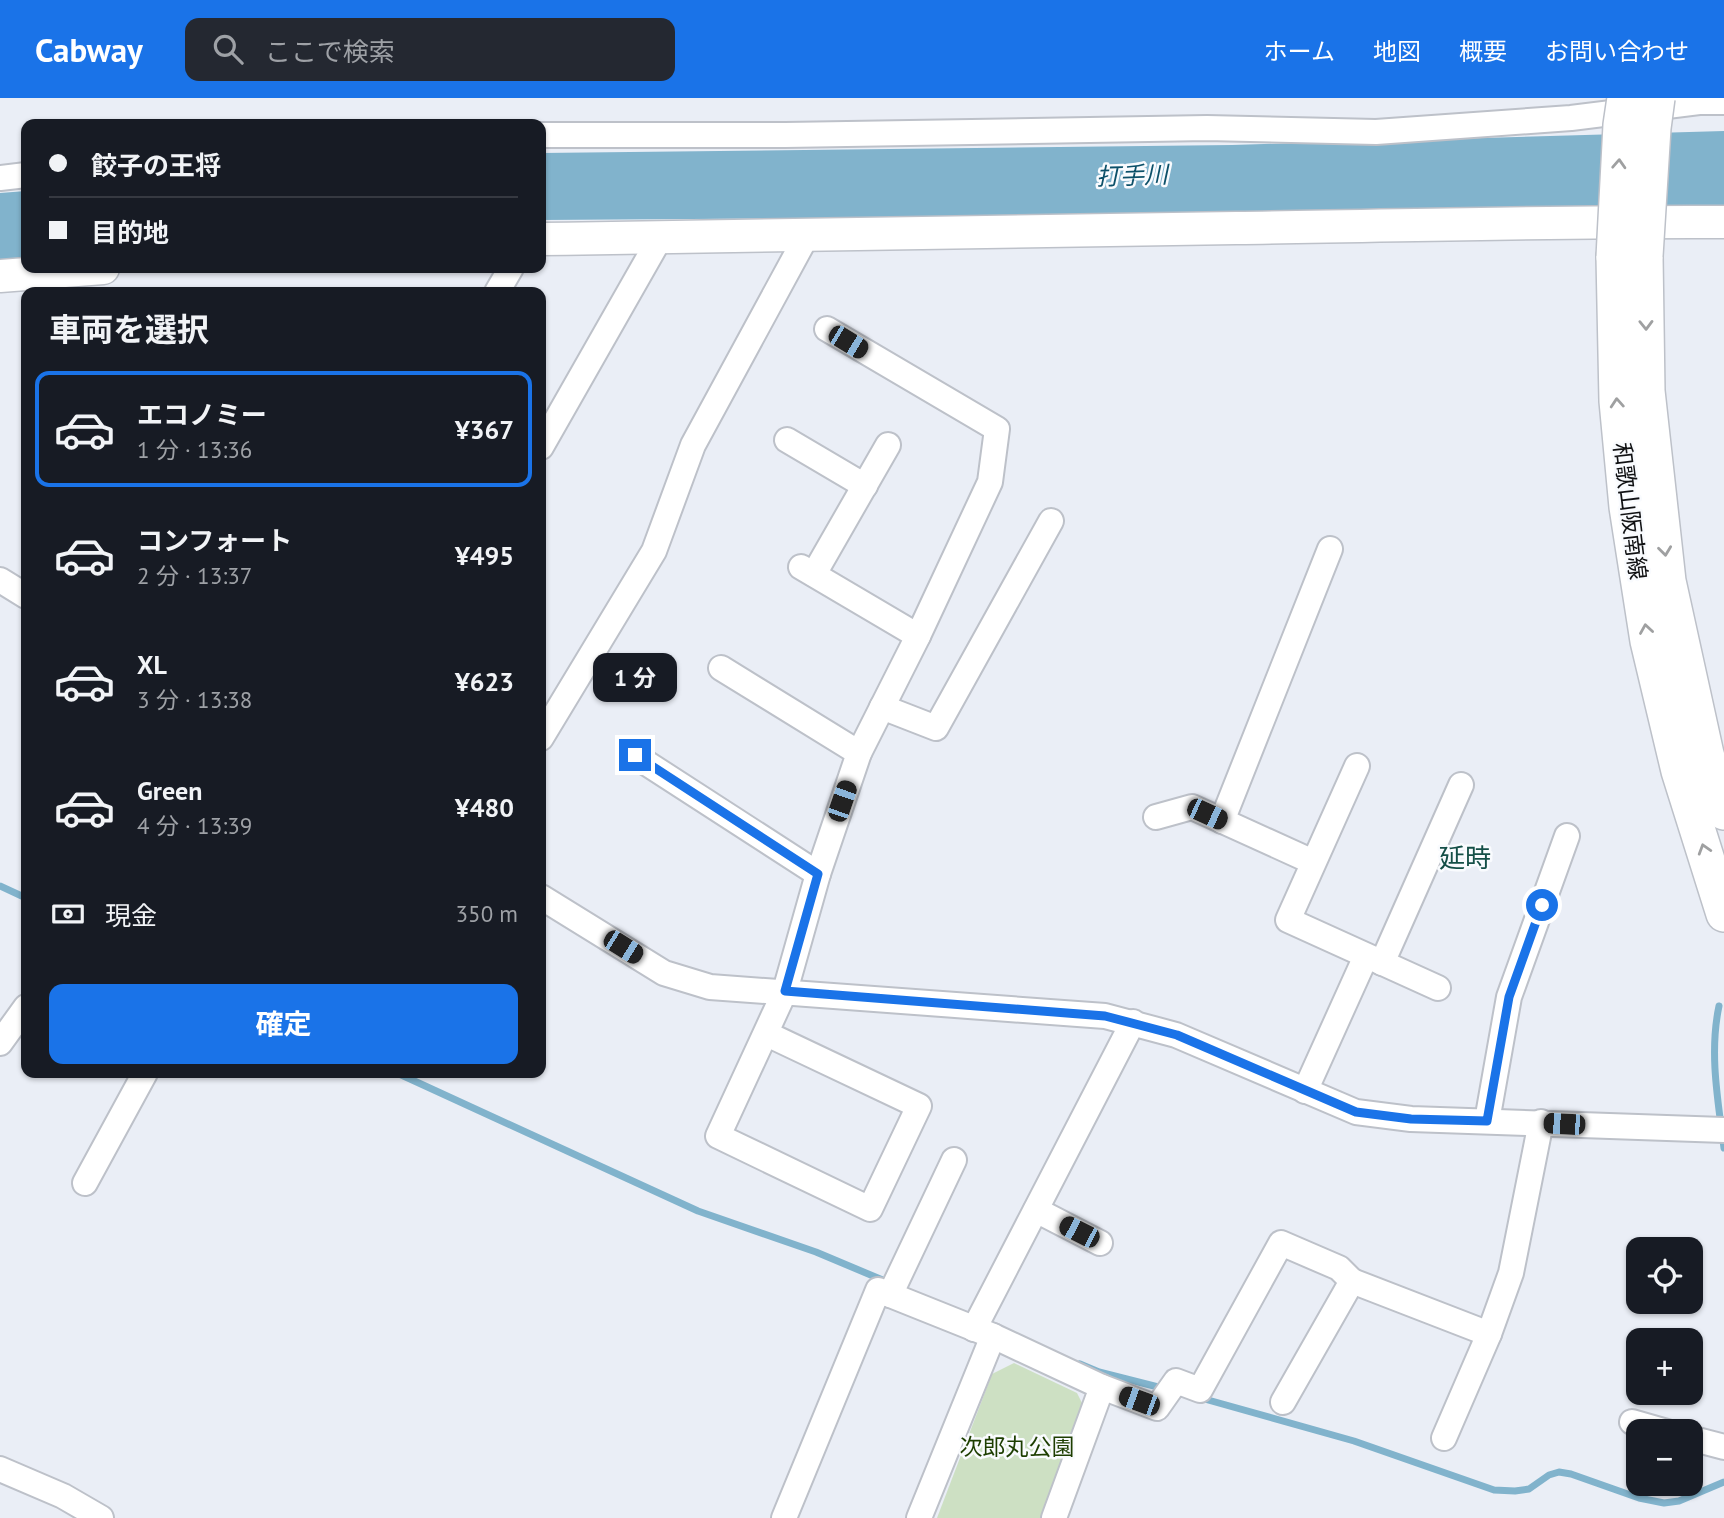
<!DOCTYPE html>
<html lang="ja">
<meta charset="utf-8">
<style>
:root{--surface:#171b24;--page:#242831;--text:#f1f3f6;--muted:#9ea1a6;--line:#363941;--accent:#1a73e8}
body{margin:0;font-family:"PT Sans","Noto Sans JP",sans-serif;background:var(--page);color:var(--text);height:100vh;display:flex;flex-direction:column;font-size:26px;white-space:nowrap}
*{box-sizing:border-box;margin:0}
p{font-size:23px;color:var(--muted)}
.icon{flex:none;width:38px;height:38px;fill:none;stroke:currentColor;stroke-width:2;stroke-linecap:round;stroke-linejoin:round}
.map{position:relative;flex:1;overflow:hidden}
.details{position:absolute;left:21px;top:189px;width:525px;height:791px;display:flex;flex-direction:column;background:var(--surface);border-radius:14px;box-shadow:0 2px 5px #0004}
.details>*{flex:none}
.hud{position:absolute;left:21px;top:21px;width:525px;height:154px;border-radius:14px;box-shadow:0 2px 5px #0004;display:grid;align-content:center;height:154px;padding:0 28px;background:var(--surface)}
.controls{position:absolute;left:1626px;top:1139px;display:grid;gap:14px}
.controls a{display:grid;place-items:center;width:77px;height:77px;border-radius:14px;background:var(--surface);box-shadow:0 2px 5px #0004;font-size:35px}
.end{position:absolute;width:32px;height:32px;margin:-16px;border:9px solid #1a73e8;background:#fff;box-shadow:0 0 0 4px #fff}
.from{border-radius:50%}
.bubble{position:absolute;height:49px;border-radius:14px;background:var(--surface);box-shadow:0 2px 5px #0004;font-size:23px;font-weight:700;line-height:49px;text-align:center}
.car{position:absolute;width:21px;height:42px;margin:-21px -10px;border-radius:9px;box-shadow:0 0 5px 2px #0007;background:linear-gradient(#222 24%,#8ab4d8 0 40%,#222 0 76%,#8ab4d8 0 86%,#222 0)}
.hud b{display:flex;align-items:center;gap:24px;height:66px;font-size:26px}
.hud b+b{border-top:2px solid var(--line)}
.hud i{width:18px;height:18px;background:var(--text)}
ul{padding:0;list-style:none}
li{display:flex;align-items:center;gap:21px;height:116px;margin:0 14px 10px;padding:0 14px;border:4px solid transparent;border-radius:14px}
li div{flex:1}
li b{display:block;font-size:26px}
li em{font-style:normal;font-weight:700}
li.current{border-color:var(--accent)}
li>.icon{width:63px;height:63px;stroke-width:1.5}
h2{padding:0 28px;font-size:32px;line-height:84px}
.pay{display:flex;align-items:center;gap:18px;height:77px;padding:0 28px;font-size:26px}
.pay p{margin-inline-start:auto}
.action{display:flex;gap:14px;margin-top:auto;padding:14px 28px}
.action a{flex:1;height:80px;border-radius:14px;background:var(--accent);color:#fff;font-size:28px;font-weight:700;line-height:80px;text-align:center}
header{display:flex;align-items:center;gap:42px;box-sizing:border-box;height:98px;padding:0 35px;background:var(--accent);color:#fff}
header strong{font-size:33px}
nav{display:flex;gap:38px;margin-inline-start:auto;font-size:24px}
.search{width:490px;height:63px;background:var(--page);display:flex;align-items:center;gap:18px;box-sizing:border-box;padding:0 24px;border-radius:14px;color:var(--muted);font-size:26px}
.map>svg:first-child{display:block}
.green{fill:#cde0c3}
.water{fill:#81b3cc}
.lines{fill:none;stroke-linecap:round;stroke-linejoin:round}
.stream{stroke:#81b3cc;stroke-width:7}
.minor-casing{stroke:#bdc1c9;stroke-width:28}
.tertiary-casing{stroke:#bdc1c9;stroke-width:35}
.secondary-casing{stroke:#bdc1c9;stroke-width:38}
.minor{stroke:#fff;stroke-width:24}
.tertiary{stroke:#fff;stroke-width:32}
.secondary{stroke:#fff;stroke-width:35}
.secondary-bridge-casing{stroke:#bdc1c9;stroke-width:38;stroke-linecap:butt}
.secondary-bridge{stroke:#fff;stroke-width:35}
.oneway{stroke:#9fa0a1}
.route{stroke:#1a73e8;stroke-width:9}
.labels{text-anchor:middle;stroke-width:5;stroke-linejoin:round;paint-order:stroke}
.street-label{font-size:23px;fill:#101113;stroke:#f9fbfe}
.park-label{font-size:23px;fill:#1d3e01;stroke:#f9fbfe}
.water-label{font-size:24px;font-style:italic;fill:#0c5069;stroke:#f9fbfe}
.quarter-label{font-size:26px;fill:#144f47;stroke:#f9fbfe}
</style>
<header>
<strong>Cabway</strong>
<div class="search"><svg class="icon" aria-label="search" viewBox="0 0 24 24"><circle cx="10" cy="10" r="6"/><path d="M15 15l6 6"/></svg>ここで検索</div>
<nav><a>ホーム</a><a>地図</a><a>概要</a><a>お問い合わせ</a></nav>
</header>
<div class="map">
<svg width="1724" height="1420" viewBox="0 0 1724 1420">
<rect width="100%" height="100%" fill="#eaeef6"/>
<path class="green" d="M1014,1265l63,30 8,16 -43,109h-105l55,-144z"/>
<g class="water">
<path d="M1724,33v77l-269,6 -914,6v-67l691,-8z"/>
<path d="M26,93v68l-26,3v-69z"/>
</g>
<g class="lines">
<g class="stream">
<path d="M0,788l26,12"/>
<path d="M1719,908c-10,47 -1,95 5,142"/>
<path d="M397,975l301,138 118,41 69,29"/>
<path d="M1080,1266l19,8 67,17"/>
<path d="M1201,1300l153,43 140,49 21,1 14,-2 20,-14 10,-3 12,2 68,24 25,5 15,-2 45,-19"/>
</g>
<g class="minor-casing">
<g id="minor">
<path d="M541,37h244l422,-7 169,4 195,-14 128,-16h25"/>
<path d="M0,80l26,-3"/>
<path d="M497,194l14,-24"/>
<path d="M827,231l170,100 -7,53 -72,154 -59,117"/>
<path d="M787,342l78,46"/>
<path d="M541,349l119,-209"/>
<path d="M801,469l117,69"/>
<path d="M814,476l74,-129"/>
<path d="M0,482l26,16"/>
<path d="M721,570l138,85 -41,121"/>
<path d="M882,609l54,21 115,-207"/>
<path d="M541,640l113,-187 39,-106 113,-208"/>
<path d="M634,657l184,119 -33,117 -67,145 152,73 49,-103 -152,-72"/>
<path d="M1357,668l-69,154 150,68"/>
<path d="M1156,719l36,-10 121,55"/>
<path d="M1222,723l108,-272"/>
<path d="M541,799l123,76 46,14 395,29 71,19 180,77 55,7 313,11"/>
<path d="M1382,865l79,-178"/>
<path d="M0,945l26,-36"/>
<path d="M1305,993l61,-135"/>
<path d="M1487,1023l22,-124 58,-161"/>
<path d="M85,1085l60,-110"/>
<path d="M1036,1112l64,33"/>
<path d="M1352,1183l137,53"/>
<path d="M890,1197l64,-135"/>
<path d="M974,1231l159,-307"/>
<path d="M1102,1289l55,21 19,-27 24,9 81,-147 58,25 13,13 -69,121"/>
<path d="M1632,1324l35,10"/>
<path d="M1444,1340l45,-104 22,-61 30,-151"/>
<path d="M1690,1340l34,9"/>
<path d="M0,1371l63,27 38,22"/>
<path d="M784,1420l94,-228 115,46"/>
<path d="M919,1420l74,-182 109,51 -48,131"/>
</g>
</g>
<g class="tertiary-casing">
<g id="tertiary">
<path d="M541,141c232,-2 464,-8 695,-11 163,-2 325,-7 488,-6"/>
<path d="M0,178l103,-8"/>
</g>
</g>
<g class="secondary-casing">
<g id="secondary">
<path d="M1645,158l2,135 21,190 38,173 18,58"/>
<path d="M1614,159l3,144 10,106 21,134 31,130 45,143"/>
</g>
</g>
<use href="#minor" class="minor"/>
<use href="#tertiary" class="tertiary"/>
<use href="#secondary" class="secondary"/>
<g class="secondary-bridge-casing">
<g id="secondary-bridge">
<path d="M1645,158l8,-128 4,-30"/>
<path d="M1614,159l7,-132 4,-27"/>
</g>
</g>
<use href="#secondary-bridge" class="secondary-bridge"/>
</g>
<defs><path id="oneway-chevron" d="M-2-3.5L2.5 0L-2 3.5" fill="none" stroke-width="1.6" stroke-linecap="round" stroke-linejoin="round" transform="scale(1.75)"/></defs>
<g class="oneway">
<use href="#oneway-chevron" transform="translate(1619 66) rotate(-87)"/>
<use href="#oneway-chevron" transform="translate(1646 227) rotate(89)"/>
<use href="#oneway-chevron" transform="translate(1617 305) rotate(-94)"/>
<use href="#oneway-chevron" transform="translate(1665 453) rotate(83)"/>
<use href="#oneway-chevron" transform="translate(1646 531) rotate(-99)"/>
<use href="#oneway-chevron" transform="translate(1704 751) rotate(-107)"/>
</g>
<g class="lines">
<path class="route" d="M635,657l183,119 -33,117 320,25 72,19 179,77 55,7 76,2 22,-124 33,-92"/>
</g>
<g class="labels">
<g class="street-label">
<text transform="translate(1630 413) rotate(83)" y="8">和歌山阪南線</text>
</g>
<g class="park-label">
<text x="1017" y="1357">次郎丸公園</text>
</g>
<g class="water-label">
<text transform="translate(1132 78) rotate(-2)" y="8">打手川</text>
</g>
<g class="quarter-label">
<text x="1465" y="769">延時</text>
</g>
</g>
</svg>
<div class="controls">
<a><svg class="icon" aria-label="locate" viewBox="0 0 24 24"><circle cx="12" cy="12" r="6"/><path d="M12 2v4M12 18v4M2 12h4M18 12h4"/></svg></a>
<a>+</a>
<a>−</a>
</div>
<i class="end from" style="left:1542px;top:807px"></i>
<i class="end" style="left:635px;top:657px"></i>
<div class="bubble" style="left:593px;top:555px;width:84px">1 分</div>
<i class="car" style="left:848px;top:244px;rotate:121deg"></i>
<i class="car" style="left:842px;top:703px;rotate:19deg"></i>
<i class="car" style="left:1207px;top:716px;rotate:115deg"></i>
<i class="car" style="left:623px;top:849px;rotate:122deg"></i>
<i class="car" style="left:1564px;top:1026px;rotate:273deg"></i>
<i class="car" style="left:1079px;top:1134px;rotate:297deg"></i>
<i class="car" style="left:1139px;top:1303px;rotate:290deg"></i>
<div class="hud">
<b><i class="from"></i>餃子の王将</b>
<b><i></i>目的地</b>
</div>
<section class="details">
<h2>車両を選択</h2>
<ul>
<li class="current"><svg class="icon" aria-label="car" viewBox="0 0 24 24"><path d="M5 17H2v-5l4-1 3-4h7l3 4 3 1v5h-3M9 17h6M6 11h13"/><circle cx="7" cy="17" r="2"/><circle cx="17" cy="17" r="2"/></svg><div><b>エコノミー</b><p>1 分 · 13:36</p></div><em>¥367</em></li>
<li><svg class="icon" aria-label="car" viewBox="0 0 24 24"><path d="M5 17H2v-5l4-1 3-4h7l3 4 3 1v5h-3M9 17h6M6 11h13"/><circle cx="7" cy="17" r="2"/><circle cx="17" cy="17" r="2"/></svg><div><b>コンフォート</b><p>2 分 · 13:37</p></div><em>¥495</em></li>
<li><svg class="icon" aria-label="car" viewBox="0 0 24 24"><path d="M5 17H2v-5l4-1 3-4h7l3 4 3 1v5h-3M9 17h6M6 11h13"/><circle cx="7" cy="17" r="2"/><circle cx="17" cy="17" r="2"/></svg><div><b>XL</b><p>3 分 · 13:38</p></div><em>¥623</em></li>
<li><svg class="icon" aria-label="car" viewBox="0 0 24 24"><path d="M5 17H2v-5l4-1 3-4h7l3 4 3 1v5h-3M9 17h6M6 11h13"/><circle cx="7" cy="17" r="2"/><circle cx="17" cy="17" r="2"/></svg><div><b>Green</b><p>4 分 · 13:39</p></div><em>¥480</em></li>
</ul>
<div class="pay"><svg class="icon" aria-label="cash" viewBox="0 0 24 24"><path d="M3 7h18v10H3z"/><circle cx="12" cy="12" r="2"/></svg>現金<p>350 m</p></div>
<div class="action"><a>確定</a></div>
</section>
</div>
